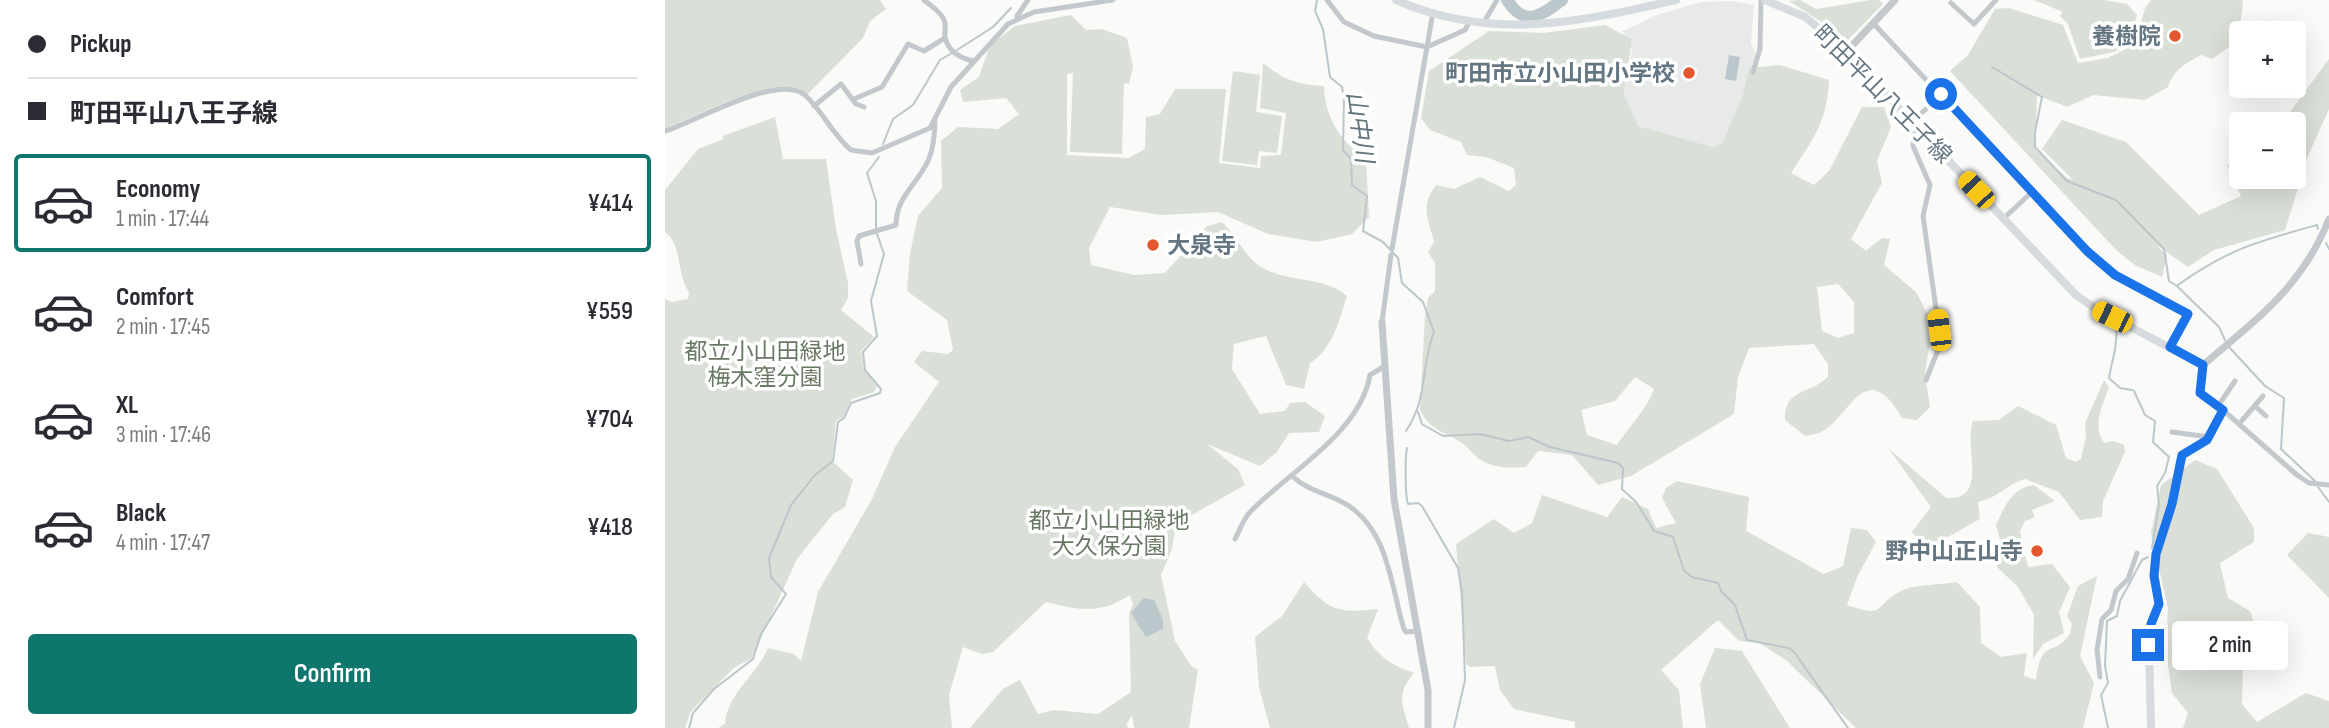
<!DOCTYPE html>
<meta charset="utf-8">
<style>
:root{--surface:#fff;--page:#f2f2f3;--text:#2b2b33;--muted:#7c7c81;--line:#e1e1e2;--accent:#0f766e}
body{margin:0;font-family:"Sofia Sans Condensed","Noto Sans JP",sans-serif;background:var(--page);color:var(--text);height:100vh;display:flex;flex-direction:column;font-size:26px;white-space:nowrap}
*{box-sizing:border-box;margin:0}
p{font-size:23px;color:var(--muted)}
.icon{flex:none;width:38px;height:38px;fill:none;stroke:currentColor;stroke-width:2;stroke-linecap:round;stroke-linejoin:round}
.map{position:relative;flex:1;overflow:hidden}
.sheet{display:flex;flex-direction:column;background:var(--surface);width:665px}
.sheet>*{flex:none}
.banner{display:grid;align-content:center;height:154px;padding:0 28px;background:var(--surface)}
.controls{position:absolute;left:1564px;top:21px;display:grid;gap:14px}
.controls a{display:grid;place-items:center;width:77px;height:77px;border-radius:7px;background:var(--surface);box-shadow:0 7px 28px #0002;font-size:35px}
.end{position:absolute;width:32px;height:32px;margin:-16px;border:9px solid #1a73e8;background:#fff;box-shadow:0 0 0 4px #fff}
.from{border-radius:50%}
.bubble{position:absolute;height:49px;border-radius:7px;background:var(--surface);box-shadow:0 7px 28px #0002;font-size:23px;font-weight:600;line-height:49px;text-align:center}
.car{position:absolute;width:21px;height:42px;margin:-21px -10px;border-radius:9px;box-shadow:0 0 5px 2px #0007;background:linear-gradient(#f5c518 24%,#345 0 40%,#f5c518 0 76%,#345 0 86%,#f5c518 0)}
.banner b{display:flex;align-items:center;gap:24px;height:66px;font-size:26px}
.banner b+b{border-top:2px solid var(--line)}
.banner i{width:18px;height:18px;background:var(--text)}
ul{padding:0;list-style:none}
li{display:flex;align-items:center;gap:21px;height:98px;margin:0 14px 10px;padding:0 14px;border:4px solid transparent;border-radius:7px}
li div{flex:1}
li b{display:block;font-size:26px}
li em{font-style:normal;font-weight:600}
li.current{border-color:var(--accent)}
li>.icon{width:63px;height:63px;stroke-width:1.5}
.button{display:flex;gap:14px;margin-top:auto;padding:14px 28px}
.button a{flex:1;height:80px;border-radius:7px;background:var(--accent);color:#fff;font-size:28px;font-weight:600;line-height:80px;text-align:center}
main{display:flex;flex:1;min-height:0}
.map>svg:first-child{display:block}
.built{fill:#e8e9e9}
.green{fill:#dadfd7;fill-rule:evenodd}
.water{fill:#bbc7cb}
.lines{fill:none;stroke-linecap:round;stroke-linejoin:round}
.stream{stroke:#bbc7cb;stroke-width:2}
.river{stroke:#bbc7cb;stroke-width:12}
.minor{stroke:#c3c8cc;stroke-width:5}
.tertiary{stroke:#c3c8cc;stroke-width:7}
.secondary{stroke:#d6dbdf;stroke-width:8}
.route{stroke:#1a73e8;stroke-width:9}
.poi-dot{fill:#e4572e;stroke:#fff;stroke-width:2.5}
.labels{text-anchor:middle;stroke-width:7;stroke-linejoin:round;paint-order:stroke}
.poi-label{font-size:23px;font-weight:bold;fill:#657683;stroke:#fff;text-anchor:end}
.street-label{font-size:23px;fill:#657683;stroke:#fff}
.park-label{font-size:23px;fill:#687a64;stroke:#fff}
.water-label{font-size:24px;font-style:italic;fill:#60757c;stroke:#fff}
</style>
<main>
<section class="sheet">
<div class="banner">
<b><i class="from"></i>Pickup</b>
<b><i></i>町田平山八王子線</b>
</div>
<ul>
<li class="current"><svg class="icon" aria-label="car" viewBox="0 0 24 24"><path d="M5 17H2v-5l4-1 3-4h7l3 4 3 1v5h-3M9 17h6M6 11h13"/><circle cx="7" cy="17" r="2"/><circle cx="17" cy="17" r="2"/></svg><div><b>Economy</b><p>1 min · 17:44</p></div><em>¥414</em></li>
<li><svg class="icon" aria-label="car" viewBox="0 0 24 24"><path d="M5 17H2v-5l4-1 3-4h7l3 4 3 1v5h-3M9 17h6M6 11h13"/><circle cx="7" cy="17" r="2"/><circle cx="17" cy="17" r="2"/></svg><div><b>Comfort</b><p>2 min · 17:45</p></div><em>¥559</em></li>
<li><svg class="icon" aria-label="car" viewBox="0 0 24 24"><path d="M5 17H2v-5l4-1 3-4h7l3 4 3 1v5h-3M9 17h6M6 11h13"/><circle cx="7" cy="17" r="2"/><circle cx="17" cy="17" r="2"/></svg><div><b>XL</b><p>3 min · 17:46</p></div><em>¥704</em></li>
<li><svg class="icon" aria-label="car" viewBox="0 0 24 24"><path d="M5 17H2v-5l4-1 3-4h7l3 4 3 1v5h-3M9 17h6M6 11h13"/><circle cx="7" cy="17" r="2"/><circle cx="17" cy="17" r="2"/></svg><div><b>Black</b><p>4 min · 17:47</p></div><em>¥418</em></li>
</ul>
<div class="button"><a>Confirm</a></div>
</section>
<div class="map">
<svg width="1664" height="728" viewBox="0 0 1664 728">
<rect width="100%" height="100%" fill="#fafaf8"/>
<path class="built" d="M1066,1l23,4 -3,38 5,11 -12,39 -22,50 -9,4 -75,-21 -14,-32 8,-44 -9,-19 34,-16 44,-13z"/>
<g class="green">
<path d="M0,0h215l6,9 -16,12 -7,17 -55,56c-36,-20 -106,20 -143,34z"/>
<path d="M1135,0l16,9 55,-9h8l4,4 -36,37h-5l-19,-18 -34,-22z"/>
<path d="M1369,0h70l23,4 10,11 -8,30 -15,7 -34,7 -12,-35 -8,-8 3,-4z"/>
<path d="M1486,0h92l-4,40 -27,19 -11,-4c-16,9 -27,14 -33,32l-23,13 -52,-5 -26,12 -30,-12 -2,54 32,29 6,2 -31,-31 20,-29 64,22 73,73 42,-19 -14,-31 15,-7v19h52v-53h-13l48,-65v50l-21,47 -23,74 -71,20 -26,17 -34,-24 13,12 -5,22 -27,-12 -18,-14 -167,-180 18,-16 27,-46 14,-1 54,17 15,38 30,-5 27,-14 10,-36z"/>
<path d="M406,15l15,15 16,-1 25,9 6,29 -4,17 -5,-1 -2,71 -52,-2 3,-79 -6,1v81l62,3 16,-9 1,-32 14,-3 15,-25h51l-7,74 41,5 1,-12 20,-1 5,-42 -26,-5 3,-45c20,17 35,22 61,23 1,32 16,55 42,73l3,58 -17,17 -35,8 -49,-8 -50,-22 -57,3 -51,-8 -21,41 2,17 43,10 31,-2 42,-47 15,-4c13,12 24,36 39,45 27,16 64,9 86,29 -8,24 -14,53 -37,67l-6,26 -18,-4 -20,-49 -32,8 -2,25 28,45 25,-3 5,-8 15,-1 20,14 -6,16 -30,1 -12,19 -17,14 -53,-22 31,25 7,16 -69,39 -4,25 -11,26 14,66 17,26 6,2 -9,59h-55l-2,-13 -6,10 3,3h-159l33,-39 17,-9 18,34 16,-4 44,4 33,-22 -2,-79 4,-9 -3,-9c-31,20 -51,15 -84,7l-53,50 -11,2 -19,-7 -14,48 3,33h-234l7,-4c2,-31 32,-49 43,-76l26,6 7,7 17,-69 53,-91 24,-54 44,-65 -25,-20 8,-11 26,3 5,-4 -6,-30 -40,-29 3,-37 8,-38 24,-28 -1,-47 17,-14 40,2 21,-15 -13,-16 -43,4 -3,-12 19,-13 11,-32 25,-19z"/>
<path d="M940,25l27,14 -8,55 14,32 75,21 9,-4 21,-48 6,-27 31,-3 49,15c-2,42 -15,58 -38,93l23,12 15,-14 33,-64h22l7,20 -14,34 5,22 -31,56 15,12 16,-13 8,1 -6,26 32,27 17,32 -8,49 5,34 -13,13 -15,-2c-37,-64 -52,0 -81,14 -4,2 -11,3 -16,4l-20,-16c-1,-32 24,-25 43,-43v-13l-14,-20 -65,4 -11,29 -4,37 -103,62 -33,9 -26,-30 -34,-4 -12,16c-18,1 -32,2 -48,-9 -6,-4 -10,-11 -16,-15 -18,-12 -32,-12 -42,-33l5,-94 3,-18 7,-7v-28l-7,-11 6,-10c-6,-24 -14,-35 2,-57l18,4 26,-12 29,14 7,-6 -2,-17 -28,-11 -19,-2 -6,-13 -31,-12 -9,-12 8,-47 60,-40 54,2zM1173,284l16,18v31l-16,5 -16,-7 -5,-44zM970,377l19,12c-8,22 -24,36 -37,56l-30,-10 -6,-25 34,-9z"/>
<path d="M568,71l27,4 -4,37 26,4 -5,37 -18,-2 -2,14 -35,-4z"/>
<path d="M110,117l8,42h43l10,70 12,54v15l-7,12 33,27 -13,14 3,19 13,16 -3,6 -22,7 -9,18 -7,4 -4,40 21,19 -8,27 -13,8 -35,44 -45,99 -18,10 -43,43 -6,17h-20v-429l7,3 16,-3 1,-7c-13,-17 -6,-47 -24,-60v-42l33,-41 25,-10v-3z"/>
<path d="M1439,380l5,7c-7,20 -17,38 -5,56l9,-2 11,4 1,7 -22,49 -1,16 -22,3 -21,-28 -34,-13c-20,6 -25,18 -47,23l2,17 -43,24 -16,-1 -9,-10 19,-25 -43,-59 58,50c44,3 17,-52 27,-77l26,-1 19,-14 38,19 10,33 10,4 5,-3 5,-23 -1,-13z"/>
<path d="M1530,460l22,9 37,59v14l-34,21 8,35 22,13 13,37 -20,15 -1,41 15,18 49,-29 23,8v27h-146l5,-15 -16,-20 -6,-42 2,-43 -17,-75 10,-48z"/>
<path d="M1012,481l72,16 -3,34 78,43 19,-8 8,-38 16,2 9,12 -18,33 -11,30c41,14 25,1 54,-14 14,-7 40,-6 56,-9l23,25 1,36 20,14 26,-4 -3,23 12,4c7,-45 14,-20 34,-46l2,-10 -5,-8 11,-30 19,-10 -17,80 14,27 -11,45h-227l-70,-68 -27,-17 -20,-2 -21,-21 -57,50 18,20 4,38h-108v-6l-61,-13 -14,-19 -5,-24 -25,1 -4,-3 -10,-120 38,-25 20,14 18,-10 10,-28 65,22 15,-20 26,12 8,19 20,-5 -14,-25 4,-10z"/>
<path d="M1369,485l21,16 -23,9 3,7 -10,4 -5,10 7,32 2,4 23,-3 18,23 -11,25 5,21 -21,11 -10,15 1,-44 -16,-28 -21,-20v-6l7,-7 -8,-29c9,-19 16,-37 38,-40z"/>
<path d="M1643,533l21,4v61l-42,-43z"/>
<path d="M639,582c26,30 35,31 74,27l-11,29c13,20 25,27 47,35 -18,21 -12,30 -5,55h-139l-11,-41 -4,-50 27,-21z"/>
<path d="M1050,648l27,3 48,77h-84l-6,-44z"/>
</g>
<g class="water">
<path d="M839,0l16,15c18,2 27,-15 43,-15 -20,12 -46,38 -59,0z"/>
<path d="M1064,55l11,2 -4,24 -11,-2z"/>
<path d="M479,598l10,2 9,20v9l-17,8 -15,-24z"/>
</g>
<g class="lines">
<g class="stream">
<path d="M652,0l-2,11 8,18 7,48 12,10 2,11 -1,52 8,9 1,26 15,11 -4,35 20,11 15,16 4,25 21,19 11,30c-14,36 -5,64 -28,99"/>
<path d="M292,50l36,-23 18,-19"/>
<path d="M1327,67l50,30 -7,35v15l32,34 49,19 48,49 5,32 8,5 42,41 6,13"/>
<path d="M218,144l10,-25 20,-14 27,-45 12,-7"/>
<path d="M1661,243l3,6"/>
<path d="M1513,285c50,-36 81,-44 139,-60l1,4"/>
<path d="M1451,327c2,18 -4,33 -7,51l11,10 12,2"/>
<path d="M1564,347l36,39 19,12 -3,51 35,33"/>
<path d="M1469,391l11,24 10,6 -2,21 16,15 -4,16 -8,13 2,18 -7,44"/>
<path d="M753,412l4,12 21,12 37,-2 29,7 19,-4 22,10 68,16 5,5 -1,21 15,14 17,28 19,6 11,34 8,6 26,6 3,8 14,14 12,35 42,8 5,4 54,76"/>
<path d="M742,448c-2,9 -2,48 1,56l10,-1 4,3 36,62 4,24 3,88 -11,48"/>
<path d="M1653,487l11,15"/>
<path d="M24,728l4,-15 21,-24 39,-30 8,-25 25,-40 -15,-17 -2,-19 22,-53 24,-30 18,-14 5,-39 6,-4 7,-15 29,-10 1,-4 -16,-19 -2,-18 14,-16 -6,-35 13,-47 -8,-23v-30l-9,-28 12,-16"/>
<path d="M1443,728l-7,-33 7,-12 -3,-17 2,-45 10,-5 3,-15 22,-41 6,-3"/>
</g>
<path class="river" d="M842,0c19,29 34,15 55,0"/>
<g class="minor">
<path d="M259,0c7,6 17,12 20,20 3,6 0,11 1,17 3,15 15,21 28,24"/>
<path d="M662,0l17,22 30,14 53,11 38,-17 5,-9"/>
<path d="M1286,3l23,21 22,-24"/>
<path d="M352,16l11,-16"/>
<path d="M819,22l13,-22"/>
<path d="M1208,23l213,228 33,26 69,37 -18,33"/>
<path d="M1088,72l7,-23 1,-49"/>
<path d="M189,99l28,-12 26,-43 16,7 21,-13"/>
<path d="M149,106l27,-22 15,20 8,3"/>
<path d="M1248,121l28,-26"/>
<path d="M1250,126l-2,20 17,39 -7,31 16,114 1,15 -14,35"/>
<path d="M0,131c30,-9 116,-60 141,-35 17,16 27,39 45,54l21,3 58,-25 21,-41 57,-63 26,-12 79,-12"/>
<path d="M1338,219l29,-27"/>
<path d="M727,249l41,-237"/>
<path d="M196,264l-4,-23 2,-5 37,-11c0,-28 20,-39 32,-64 6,-13 6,-26 7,-39"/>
<path d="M717,322l9,-67"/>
<path d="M1553,406l17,-25"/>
<path d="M1590,406l11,10"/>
<path d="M1558,410l74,65 12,8 20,2"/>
<path d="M1574,424l24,-28"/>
<path d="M1507,432l37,5"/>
<path d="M627,476c18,17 38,17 57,30 40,27 42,81 55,123l2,3 11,-1"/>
<path d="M570,539c5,-9 8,-20 16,-28 39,-40 109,-78 119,-136l15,-9"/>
<path d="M1435,677l-3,-27 5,-31 9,-9 5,-19 12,-12 9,-26"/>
</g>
<g class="tertiary">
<path d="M1181,52l49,-52"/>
<path d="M717,322l12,177 34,191v38"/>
<path d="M1538,365c54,-46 99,-78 126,-146"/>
</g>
<g class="secondary">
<path d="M731,0c96,42 184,22 280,0"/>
<path d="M1100,0l40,17 31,25 240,253 20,14 107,56 -3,28 23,17 -16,30 -25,15 -10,49 -16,50 -2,22 5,28 -8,20 -2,21 2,83"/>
</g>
</g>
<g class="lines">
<path class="route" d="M1276,94l146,157 28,24 73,39 -18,33 33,18 -3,28 23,17 -16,30 -25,15 -10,49 -16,50 -2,22 5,28 -8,20 -3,21"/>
</g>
<g class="poi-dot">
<circle cx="1510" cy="36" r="7"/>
<circle cx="1024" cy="73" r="7"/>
<circle cx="488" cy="245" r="7"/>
<circle cx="1372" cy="551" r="7"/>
</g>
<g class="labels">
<g class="poi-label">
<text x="1496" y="44">養樹院</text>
<text x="1010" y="81">町田市立小山田小学校</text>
<text x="502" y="253" text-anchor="start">大泉寺</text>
<text x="1358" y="559">野中山正山寺</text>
</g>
<g class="street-label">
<text transform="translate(1218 94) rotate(45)" y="8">町田平山八王子線</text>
</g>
<g class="park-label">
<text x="100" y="359">都立小山田緑地<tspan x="100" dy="26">梅木窪分園</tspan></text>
<text x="444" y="528">都立小山田緑地<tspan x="444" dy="26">大久保分園</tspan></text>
</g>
<g class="water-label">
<text transform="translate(695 127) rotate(82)" y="8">山中川</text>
</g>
</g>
</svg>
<div class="controls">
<a>+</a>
<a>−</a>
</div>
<i class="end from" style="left:1276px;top:94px"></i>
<i class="end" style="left:1483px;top:645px"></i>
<div class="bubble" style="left:1507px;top:621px;width:116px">2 min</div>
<i class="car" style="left:1311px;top:190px;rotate:317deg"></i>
<i class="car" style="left:1447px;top:317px;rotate:296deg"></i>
<i class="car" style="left:1274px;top:330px;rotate:353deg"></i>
</div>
</main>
